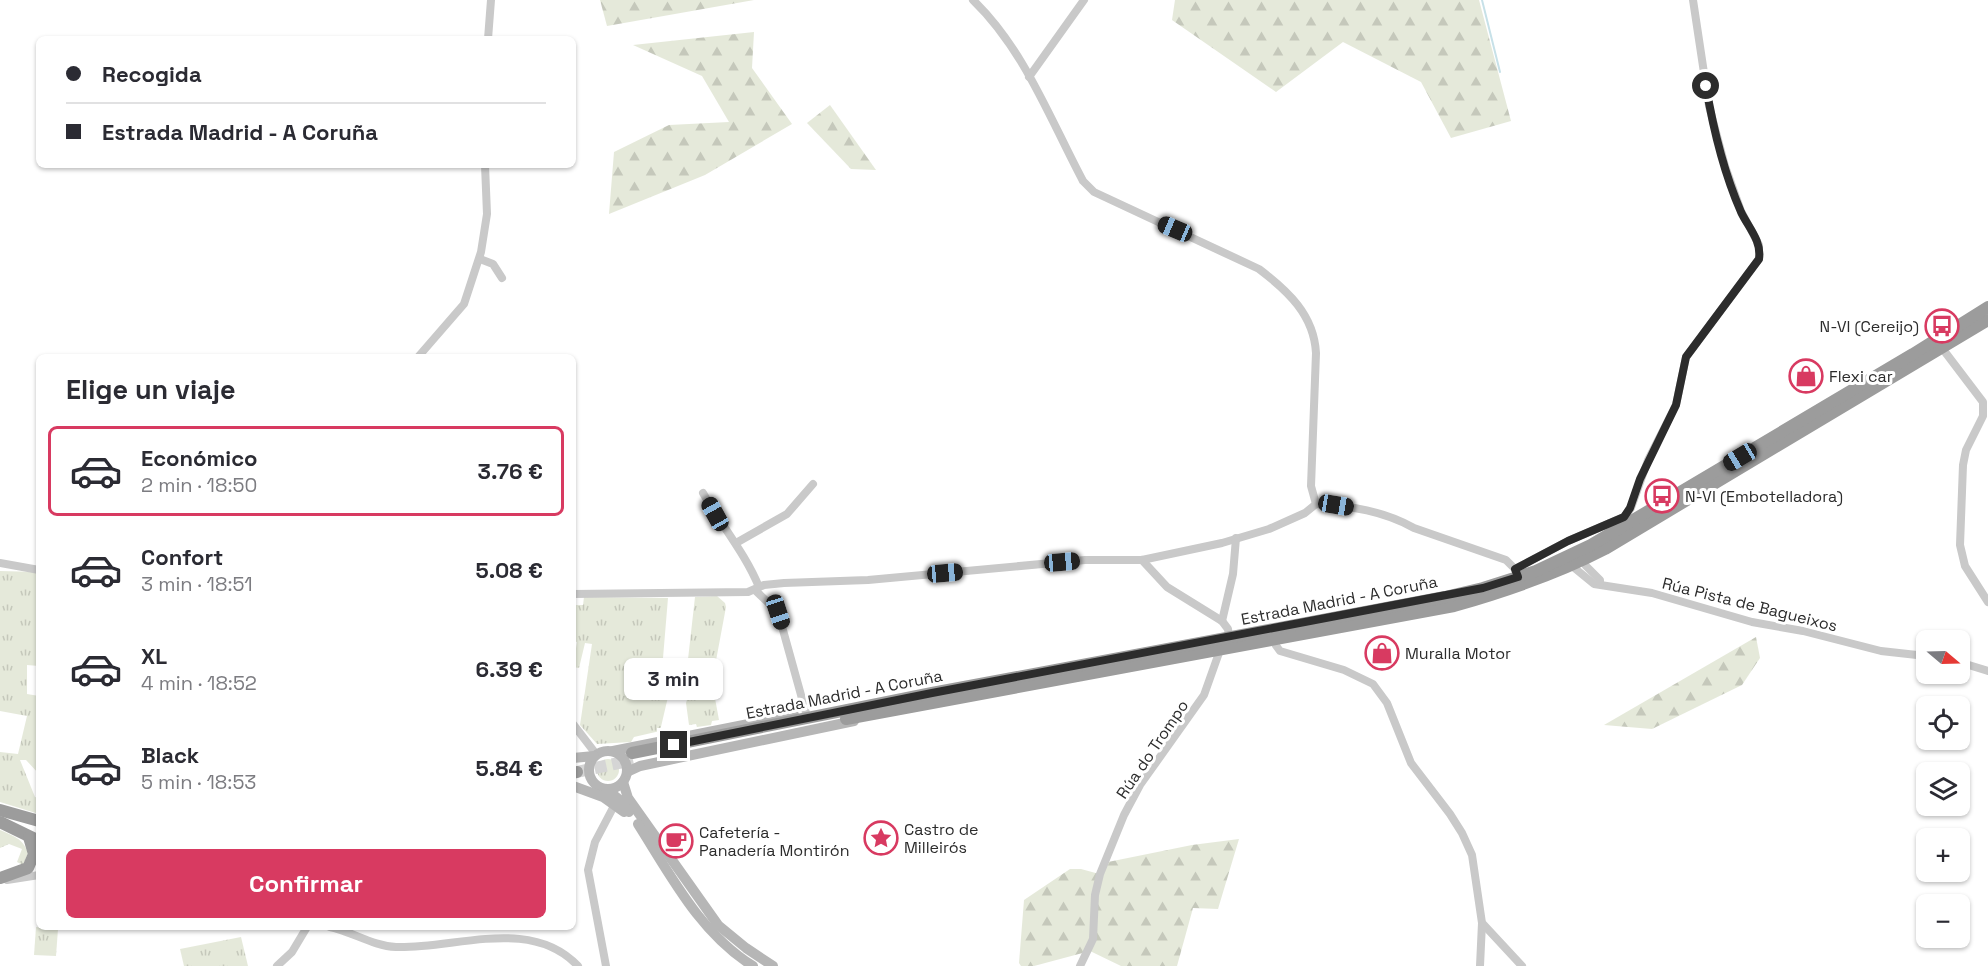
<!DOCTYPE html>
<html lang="es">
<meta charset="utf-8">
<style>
:root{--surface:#fff;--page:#f2f2f3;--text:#2b2b33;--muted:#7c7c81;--line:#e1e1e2;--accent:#d83a61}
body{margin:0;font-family:"Space Grotesk",sans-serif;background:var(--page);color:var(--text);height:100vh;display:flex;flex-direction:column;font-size:22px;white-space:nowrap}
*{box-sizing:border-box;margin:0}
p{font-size:20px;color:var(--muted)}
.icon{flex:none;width:33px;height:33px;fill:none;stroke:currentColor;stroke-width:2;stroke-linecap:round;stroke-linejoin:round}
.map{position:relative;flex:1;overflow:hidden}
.panel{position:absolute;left:36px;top:354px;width:540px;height:576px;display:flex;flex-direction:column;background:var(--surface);border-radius:9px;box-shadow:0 2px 4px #0004}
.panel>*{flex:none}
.guide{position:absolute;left:36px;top:36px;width:540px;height:132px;border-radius:9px;box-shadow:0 2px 4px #0004;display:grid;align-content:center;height:132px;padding:0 30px;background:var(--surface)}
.needle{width:39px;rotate:109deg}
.controls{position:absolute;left:1916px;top:630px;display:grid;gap:12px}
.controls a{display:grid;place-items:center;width:54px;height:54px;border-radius:9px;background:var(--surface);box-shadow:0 2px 4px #0004;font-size:30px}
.end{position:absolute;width:27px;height:27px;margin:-14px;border:8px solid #2c2c2c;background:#fff;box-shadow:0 0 0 3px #fff}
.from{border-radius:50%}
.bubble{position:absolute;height:42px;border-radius:9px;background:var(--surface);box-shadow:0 2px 4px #0004;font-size:20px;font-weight:700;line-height:42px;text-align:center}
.car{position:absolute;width:18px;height:36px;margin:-18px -9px;border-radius:8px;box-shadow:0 0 4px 2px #0007;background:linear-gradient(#222 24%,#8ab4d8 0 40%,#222 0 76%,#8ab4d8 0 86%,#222 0)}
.guide b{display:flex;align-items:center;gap:21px;height:57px;font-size:22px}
.guide b+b{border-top:2px solid var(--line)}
.guide i{width:15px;height:15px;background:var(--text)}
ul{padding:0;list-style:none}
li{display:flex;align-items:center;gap:18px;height:90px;margin:0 12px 9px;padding:0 18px;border:3px solid transparent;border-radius:9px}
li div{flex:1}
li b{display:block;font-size:22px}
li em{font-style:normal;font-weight:700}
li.selected{border-color:var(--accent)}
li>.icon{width:54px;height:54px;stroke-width:1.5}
h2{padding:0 30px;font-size:27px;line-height:72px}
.button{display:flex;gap:12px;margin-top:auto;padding:12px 30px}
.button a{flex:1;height:69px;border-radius:9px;background:var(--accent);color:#fff;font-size:24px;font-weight:700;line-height:69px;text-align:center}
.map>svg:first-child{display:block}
.grass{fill:url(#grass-tufts)}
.forest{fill:url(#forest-firs)}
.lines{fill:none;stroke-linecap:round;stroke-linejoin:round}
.stream{stroke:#c7e1e8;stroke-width:2}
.trunk-tunnel{stroke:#d5d5d5;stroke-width:12;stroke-dasharray:12 6;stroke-linecap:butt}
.minor{stroke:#c9c9c9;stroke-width:8}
.secondary{stroke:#b6b6b6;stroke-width:10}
.trunk{stroke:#9c9c9c;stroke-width:12}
.route{stroke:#2c2c2c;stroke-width:8}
.labels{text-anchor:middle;stroke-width:6;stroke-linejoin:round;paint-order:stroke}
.poi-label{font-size:16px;fill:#2c2c2c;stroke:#fff;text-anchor:start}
.street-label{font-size:16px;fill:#2c2c2c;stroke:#fff}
</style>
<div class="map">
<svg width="1988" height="966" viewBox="0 0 1988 966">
<defs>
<pattern id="grass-tufts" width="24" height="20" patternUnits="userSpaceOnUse" patternTransform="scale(1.5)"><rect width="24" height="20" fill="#e5e9da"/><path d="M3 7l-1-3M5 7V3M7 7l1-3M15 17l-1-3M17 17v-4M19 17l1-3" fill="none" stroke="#c5c8bb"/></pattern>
<pattern id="forest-firs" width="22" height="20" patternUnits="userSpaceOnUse" patternTransform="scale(1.5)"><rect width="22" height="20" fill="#e5e9da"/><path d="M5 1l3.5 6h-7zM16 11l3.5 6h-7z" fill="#c5c8bb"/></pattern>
</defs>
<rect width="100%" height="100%" fill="#fff"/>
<g class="grass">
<path d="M0,571l39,1v94l-12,-1v29l12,2v78l-13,-14h-6l15,37 4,1v16l-39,-12v-50l18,2 9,-38 -27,-5z"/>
<path d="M717,596l8,7 1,4 -14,75 7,38 -7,1 -1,4 -14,2 -1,-3 -7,1 -3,-22 5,-16 -6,-1 10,-89z"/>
<path d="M584,597l84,1 -7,84 10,2 -11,47 -26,6 -3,5 -34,2 -17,-19 12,-81 -7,-1 -6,25 -6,-1 4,-25 -4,-1v-36h10z"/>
<circle cx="608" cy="770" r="11"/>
<path d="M0,830c13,6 23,8 28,23l-5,12 -6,-3 5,-13 -13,-5 -9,4z"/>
<path d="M36,927l22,2 -2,27 -22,-1z"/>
<path d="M241,937l7,29h-64l-4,-17z"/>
</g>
<g class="forest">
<path d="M600,0h154l-147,26z"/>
<path d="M1175,0h304l32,121 -60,17 -30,-56 -78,-40 -67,50 -104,-72z"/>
<path d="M754,32l-2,36 40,56 -87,51 -96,39 5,-62 55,-27 60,-3 -27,-46 -69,-31z"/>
<path d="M830,105l46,65 -25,-1 -44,-46z"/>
<path d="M1756,637l4,21 -18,27 -90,44 -48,-4z"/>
<path d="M1239,839l-21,70 -25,-1 -16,58h-56l-31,-15 -56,15h-13l-2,-3 5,-63 46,-31h11l22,6 5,-13 84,-17z"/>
</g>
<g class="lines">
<path class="stream" d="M1482,0l18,72"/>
<path class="trunk-tunnel" d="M577,772l56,-12"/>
<g class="minor">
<path d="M973,0c51,49 77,119 110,181l11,11 165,77c29,22 55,46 57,84l-5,133 5,18"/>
<path d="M488,39l3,-39"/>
<path d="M1029,77l55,-77"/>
<path d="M480,259l13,5 9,14"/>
<path d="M1942,348l41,54v14l-17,34 -3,15 -3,80 5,21 23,36"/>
<path d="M418,357l46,-53 17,-52 6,-38 -2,-49"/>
<path d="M703,493c18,32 42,60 56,94"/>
<path d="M736,543l51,-29 26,-30"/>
<path d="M1142,560l25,27 55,34 6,8 1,8"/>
<path d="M0,563l39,7"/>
<path d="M1572,566l22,18 58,9 100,29 51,9 78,20 45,5"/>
<path d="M1586,566l14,14v4"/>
<path d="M1515,569l53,-28 56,-24 7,-9 17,-48 28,-55 10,-48 73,-98v-14l-18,-34 -16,-45 -16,-60 -16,-106"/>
<path d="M755,590l23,22 28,101"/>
<path d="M573,594l175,-2 16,-7 20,-2 84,-3 217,-20h57l80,-17 47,-14 36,-16 11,-9c35,2 68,7 98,24l92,32 9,9 3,8"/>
<path d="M1222,621l11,-47 3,-36"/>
<path d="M1272,640l8,11 64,19 29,14 14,19 24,60 39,51 12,19 10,22 10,68 -2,43"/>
<path d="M1959,662l29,9"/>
<path d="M573,724l23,30"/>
<path d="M7,880l32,-5"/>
<path d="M1483,924l39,42"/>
<path d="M330,927c23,5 43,19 66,20 59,2 135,-31 182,19"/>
<path d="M277,966l15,-14 15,-25"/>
<path d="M606,966l-18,-96 7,-28 20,-38"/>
<path d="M1080,966l13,-27 2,-44 5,-21 24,-59 16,-30 64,-90 16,-45"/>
</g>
<g class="secondary">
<circle cx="608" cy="770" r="19"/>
<path d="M613,751l181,-36"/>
<path d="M573,758l21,-2"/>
<path d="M627,772l13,-6 214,-45"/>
<path d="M623,782l5,16 90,127 28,23 27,18"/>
<path d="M573,786l30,11 21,15"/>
<path d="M606,789l15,12 8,11"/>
<path d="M638,824c33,52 62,109 115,142"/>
</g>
<g class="trunk">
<path d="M846,719l608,-113c53,-15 103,-32 151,-57l383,-229"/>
<path d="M632,753l300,-60 513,-96 38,-9 53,-17 55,-26 322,-191 75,-47"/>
<path d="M573,773l4,-1"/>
<path d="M0,810l39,11"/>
<path d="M0,822l37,18"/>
<path d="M0,878l28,-10 6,-14 -5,-17"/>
</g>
</g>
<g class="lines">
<path class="route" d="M674,745l258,-52 551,-105 35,-11 -3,-8 53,-28 56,-24 6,-9 10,-29 36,-74 10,-48 73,-98c3,-18 -11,-32 -18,-47 -17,-39 -28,-84 -35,-126"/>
</g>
<defs>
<g id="bus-ring" transform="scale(1.725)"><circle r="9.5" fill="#fff" stroke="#d83a61" stroke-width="1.5"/><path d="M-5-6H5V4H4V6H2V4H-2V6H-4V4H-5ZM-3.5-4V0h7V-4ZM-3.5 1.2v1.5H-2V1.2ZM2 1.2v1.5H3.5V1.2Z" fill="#d83a61"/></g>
<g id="shop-ring" transform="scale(1.725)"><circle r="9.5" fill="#fff" stroke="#d83a61" stroke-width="1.5"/><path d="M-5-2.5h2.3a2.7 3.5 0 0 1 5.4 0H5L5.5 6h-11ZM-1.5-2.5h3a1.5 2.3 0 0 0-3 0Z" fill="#d83a61"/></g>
<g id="sight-ring" transform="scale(1.725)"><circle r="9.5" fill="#fff" stroke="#d83a61" stroke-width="1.5"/><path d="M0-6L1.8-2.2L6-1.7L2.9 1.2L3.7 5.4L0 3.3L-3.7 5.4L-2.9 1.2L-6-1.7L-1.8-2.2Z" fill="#d83a61"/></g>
<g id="cafe-ring" transform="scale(1.725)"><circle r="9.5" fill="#fff" stroke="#d83a61" stroke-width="1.5"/><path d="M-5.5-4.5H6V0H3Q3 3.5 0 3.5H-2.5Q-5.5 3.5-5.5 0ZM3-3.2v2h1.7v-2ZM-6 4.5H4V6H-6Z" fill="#d83a61"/></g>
</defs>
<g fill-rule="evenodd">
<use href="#bus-ring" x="1942" y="326"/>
<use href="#shop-ring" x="1806" y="376"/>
<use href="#bus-ring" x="1662" y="496"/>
<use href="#shop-ring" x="1382" y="653"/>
<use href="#sight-ring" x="881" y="838"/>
<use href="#cafe-ring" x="676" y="841"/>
</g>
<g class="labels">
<g class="poi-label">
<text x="1919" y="332" text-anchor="end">N-VI (Cereijo)</text>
<text x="1829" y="382">Flexi car</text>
<text x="1685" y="502">N-VI (Embotelladora)</text>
<text x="1405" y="659">Muralla Motor</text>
<text x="904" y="835">Castro de<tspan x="904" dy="18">Milleirós</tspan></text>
<text x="699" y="838">Cafetería -<tspan x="699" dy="18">Panadería Montirón</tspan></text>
</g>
<g class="street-label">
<text transform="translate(1339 600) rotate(-11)" y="6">Estrada Madrid - A Coruña</text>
<text transform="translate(1750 604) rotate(14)" y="6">Rúa Pista de Bagueixos</text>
<text transform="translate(844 694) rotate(-11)" y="6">Estrada Madrid - A Coruña</text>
<text transform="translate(1152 749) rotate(-56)" y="6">Rúa do Trompo</text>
</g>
</g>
</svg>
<div class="controls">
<a><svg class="needle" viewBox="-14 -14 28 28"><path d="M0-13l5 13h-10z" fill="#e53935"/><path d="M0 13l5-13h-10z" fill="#7c7c81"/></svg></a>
<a><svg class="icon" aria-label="locate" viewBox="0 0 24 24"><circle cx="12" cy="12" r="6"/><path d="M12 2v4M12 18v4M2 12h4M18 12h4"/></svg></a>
<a><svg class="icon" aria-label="layers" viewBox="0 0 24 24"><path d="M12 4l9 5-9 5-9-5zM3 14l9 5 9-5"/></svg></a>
<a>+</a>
<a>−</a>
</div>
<i class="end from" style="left:1706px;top:86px"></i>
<i class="end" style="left:674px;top:745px"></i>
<div class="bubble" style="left:624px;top:658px;width:99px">3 min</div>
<i class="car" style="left:1175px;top:229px;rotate:293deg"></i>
<i class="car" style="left:1740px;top:457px;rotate:239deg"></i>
<i class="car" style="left:1336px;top:505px;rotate:100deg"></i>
<i class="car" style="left:715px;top:514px;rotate:331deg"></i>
<i class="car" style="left:1062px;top:562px;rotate:85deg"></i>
<i class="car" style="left:945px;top:573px;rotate:85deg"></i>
<i class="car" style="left:778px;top:612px;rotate:162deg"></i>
<div class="guide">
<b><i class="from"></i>Recogida</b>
<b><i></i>Estrada Madrid - A Coruña</b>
</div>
<section class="panel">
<h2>Elige un viaje</h2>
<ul>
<li class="selected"><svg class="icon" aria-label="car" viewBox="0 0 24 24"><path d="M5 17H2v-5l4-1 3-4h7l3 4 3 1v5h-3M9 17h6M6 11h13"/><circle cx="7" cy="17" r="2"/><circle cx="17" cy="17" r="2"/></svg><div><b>Económico</b><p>2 min · 18:50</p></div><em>3.76 €</em></li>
<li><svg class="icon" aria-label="car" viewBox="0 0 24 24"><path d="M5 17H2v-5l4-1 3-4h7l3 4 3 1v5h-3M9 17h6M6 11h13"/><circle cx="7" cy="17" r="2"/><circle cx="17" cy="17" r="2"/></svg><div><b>Confort</b><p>3 min · 18:51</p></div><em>5.08 €</em></li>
<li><svg class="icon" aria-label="car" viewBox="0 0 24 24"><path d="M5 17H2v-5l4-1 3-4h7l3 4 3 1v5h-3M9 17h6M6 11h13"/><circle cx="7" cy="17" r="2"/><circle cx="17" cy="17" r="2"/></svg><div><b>XL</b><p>4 min · 18:52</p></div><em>6.39 €</em></li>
<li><svg class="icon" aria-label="car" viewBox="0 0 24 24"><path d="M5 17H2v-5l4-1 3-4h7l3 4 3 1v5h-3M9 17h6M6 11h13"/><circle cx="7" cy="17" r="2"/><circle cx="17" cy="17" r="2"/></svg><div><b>Black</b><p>5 min · 18:53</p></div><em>5.84 €</em></li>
</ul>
<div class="button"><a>Confirmar</a></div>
</section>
</div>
